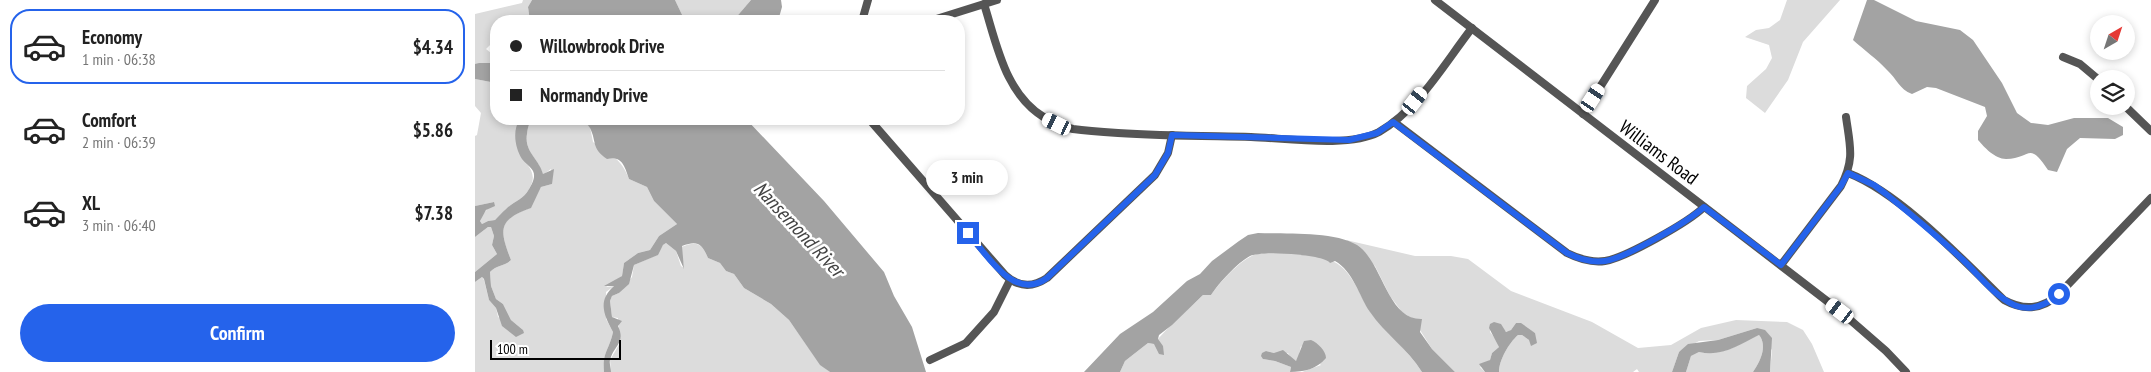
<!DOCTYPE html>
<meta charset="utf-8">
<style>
:root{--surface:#fff;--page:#f2f2f2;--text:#222;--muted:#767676;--line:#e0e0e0;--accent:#2563eb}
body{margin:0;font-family:"PT Sans Narrow",sans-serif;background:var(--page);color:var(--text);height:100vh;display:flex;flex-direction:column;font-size:19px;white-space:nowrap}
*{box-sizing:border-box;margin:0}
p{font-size:16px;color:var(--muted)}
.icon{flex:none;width:28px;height:28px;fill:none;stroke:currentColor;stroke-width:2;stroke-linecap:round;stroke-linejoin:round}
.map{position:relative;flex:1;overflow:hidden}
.sheet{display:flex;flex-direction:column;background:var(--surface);width:475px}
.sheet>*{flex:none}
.hud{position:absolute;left:15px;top:15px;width:475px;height:110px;border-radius:20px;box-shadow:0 2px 8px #0003;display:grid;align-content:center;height:110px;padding:0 20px;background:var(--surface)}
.needle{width:32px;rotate:39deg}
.controls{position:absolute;left:1615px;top:15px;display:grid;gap:10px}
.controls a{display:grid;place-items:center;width:45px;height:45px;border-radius:50%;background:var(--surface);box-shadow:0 2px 8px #0003;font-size:25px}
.scale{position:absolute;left:15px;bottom:12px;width:131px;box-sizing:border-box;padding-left:5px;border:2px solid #000;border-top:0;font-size:14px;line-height:18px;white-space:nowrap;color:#000;-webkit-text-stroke:4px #fff;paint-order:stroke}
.end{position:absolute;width:22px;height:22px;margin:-11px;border:6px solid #2563eb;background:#fff;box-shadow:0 0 0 2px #fff}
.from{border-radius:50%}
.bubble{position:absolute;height:35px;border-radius:18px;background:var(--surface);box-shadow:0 2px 8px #0003;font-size:16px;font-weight:600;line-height:35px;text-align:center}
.car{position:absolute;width:15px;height:30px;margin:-15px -8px;border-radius:6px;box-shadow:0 0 4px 1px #0007;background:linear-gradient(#fff 24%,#345 0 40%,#fff 0 76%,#345 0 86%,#fff 0)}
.hud b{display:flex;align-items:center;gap:18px;height:48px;font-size:19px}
.hud b+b{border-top:1px solid var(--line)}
.hud i{width:12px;height:12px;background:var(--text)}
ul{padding:9px 0 0;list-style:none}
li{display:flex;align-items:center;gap:15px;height:75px;margin:0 10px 8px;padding:0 10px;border:2px solid transparent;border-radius:20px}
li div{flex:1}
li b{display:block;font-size:19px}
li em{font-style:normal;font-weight:600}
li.selected{border-color:var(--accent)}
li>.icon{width:45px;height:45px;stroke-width:1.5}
.primary-button{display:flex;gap:10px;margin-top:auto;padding:10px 20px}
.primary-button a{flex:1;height:58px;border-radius:30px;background:var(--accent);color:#fff;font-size:20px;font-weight:600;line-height:58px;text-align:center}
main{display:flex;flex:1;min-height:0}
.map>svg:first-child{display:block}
.green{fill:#dcdcdc}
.water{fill:#a3a3a3}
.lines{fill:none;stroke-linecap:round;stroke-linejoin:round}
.street{stroke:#555;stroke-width:8}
.route{stroke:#2563eb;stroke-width:6}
.labels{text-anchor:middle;stroke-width:5;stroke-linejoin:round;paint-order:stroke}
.street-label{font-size:19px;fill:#000;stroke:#fff}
.water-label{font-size:20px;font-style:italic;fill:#444;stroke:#fff}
</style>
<main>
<section class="sheet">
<ul>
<li class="selected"><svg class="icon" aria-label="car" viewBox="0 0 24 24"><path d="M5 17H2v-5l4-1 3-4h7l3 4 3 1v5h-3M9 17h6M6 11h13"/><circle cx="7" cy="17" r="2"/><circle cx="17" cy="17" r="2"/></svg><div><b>Economy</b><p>1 min · 06:38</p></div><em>$4.34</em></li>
<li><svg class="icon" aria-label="car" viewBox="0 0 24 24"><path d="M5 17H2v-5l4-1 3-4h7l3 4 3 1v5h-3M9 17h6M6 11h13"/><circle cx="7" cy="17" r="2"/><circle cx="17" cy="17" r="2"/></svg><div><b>Comfort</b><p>2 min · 06:39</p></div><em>$5.86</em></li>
<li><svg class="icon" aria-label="car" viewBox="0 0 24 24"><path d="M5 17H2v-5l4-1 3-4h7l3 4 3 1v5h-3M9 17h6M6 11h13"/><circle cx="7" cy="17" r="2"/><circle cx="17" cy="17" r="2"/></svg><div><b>XL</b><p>3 min · 06:40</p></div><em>$7.38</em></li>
</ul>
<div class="primary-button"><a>Confirm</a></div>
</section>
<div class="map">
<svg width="1676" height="372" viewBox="0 0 1676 372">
<rect width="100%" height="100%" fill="#fff"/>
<g class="green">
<path d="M48,0h9l-4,7 2,14h-34v24l-3,-3 -7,7 10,8v6l-21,1v-50l47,-11z"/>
<path d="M200,0h76l-18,21h-48z"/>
<path d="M1312,0h53l-37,42 -15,38 -23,33 -19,-15 1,-12 19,-17 6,-11 -3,-13 -24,-8 11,-7 13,-2 11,-8z"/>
<path d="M0,79l21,4v36h24c-3,4 -3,9 -3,15 -3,29 26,32 12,55 -6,11 -15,12 -23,20 -4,3 -7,7 -11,11l-7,1 -6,3 -2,-3 1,-5 13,-14 -19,4v-70l2,-1 4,-22 -6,-7z"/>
<path d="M82,119h24l9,8 3,15c17,12 29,17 36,37l18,8 7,14 23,23 -18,12 -9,14 -12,3 -14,10 -2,13 -16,11 8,-1 -8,6v27l7,13c-4,19 -11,20 -9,40h-129v-90l7,-5 2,3 5,20 7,8 2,9 25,13 -12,-10 -8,-16 -7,-5 -5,-13 -1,-14c6,-7 15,-6 21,-12 -12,-31 -13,-40 19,-52l11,-21 11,-3 -1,-15 -8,6c-4,-16 -19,-23 -16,-41 1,-6 1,-10 6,-14l13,2z"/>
<path d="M13,227h3l3,9 -2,9 5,9 -22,18v-35z"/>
<path d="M871,240l69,16h36l17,3 43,32 81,31 46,26 33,-3 30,-17 35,-8 51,2 16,8 9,14 12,28h-54l2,-22 -15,-22 -39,12 -19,1 -20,11 -7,20h-33l-2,-3 -4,3h-134c0,-12 10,-29 19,-37h4l7,5 6,-7 -19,-10 -5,7 -4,2 -17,-8v8l8,10 1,5 -7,6 -2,7 -10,7 5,5h-30l-23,-23 -19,-30 -11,-7 -12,-16 -15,-30z"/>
<path d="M191,243l10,8 5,15 3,2 -3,-21c17,-7 21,-3 27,11l12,5 6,8 8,3 10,14 27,16 18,16 31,44 10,8h-219l-1,-12 10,-17 -2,-25 -6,-1 -2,-16 2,-5 7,-3 13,-16 2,-12 23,-10 6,-10z"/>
<path d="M781,254c29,1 74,-7 93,21 9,12 14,27 23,39 15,20 36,36 50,58h-120l19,-7 -20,-19 -3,13 -2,2 -4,-1 -4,-7h-14l-8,-2 -3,8 12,2 16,6 -1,5h-170l5,-11 23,-18 6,1c13,-17 33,-33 49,-49h8c10,-14 29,-35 45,-41z"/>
<path d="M1284,335c9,11 1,27 -6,37h-67l5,-16 8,-4c23,5 40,-8 60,-17z"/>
</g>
<g class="water">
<path d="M57,0h143l10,21h-155l-2,-14z"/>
<path d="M276,0h30l1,7 -4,14h-45z"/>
<path d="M1392,0h7l42,21 44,9 13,10 29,43 15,30 14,10 17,2 26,-7h34l15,9v8l-8,4 -35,-1 -13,11 -10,23 -9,-2c-20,-30 -17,-11 -42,-11 -11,0 -22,-12 -28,-19v-9l9,-15 -2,-9 -49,-19 -9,-1 -15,7c-13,-5 -15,-15 -25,-24 -10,-11 -23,-20 -34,-30z"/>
<path d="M4,63h17v20l-21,-4v-15z"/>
<path d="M45,119h37l-11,3 -13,-2c-5,4 -5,8 -6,14 -3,18 12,25 16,40l11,-5 -2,15 -11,3 -10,21c-33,12 -32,21 -20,52 -6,6 -15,5 -21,12l1,14 5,13 7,5 8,16 12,10 1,3 -8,4 -14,-11 -6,-18 -7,-8 -5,-21 -2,-2 -7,5v-10l22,-18 -5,-9 2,-9 -3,-9h-3l-13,10v-31l19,-4 1,4 -9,4 -6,11 2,3 6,-3 7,-1c4,-4 7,-8 11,-11 8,-8 17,-9 23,-20 3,-5 7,-12 4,-18 -2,-4 -8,-8 -11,-12 -7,-11 -10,-29 -2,-40z"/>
<path d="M106,119h165l78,82 60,71 10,24 18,31 14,45h-96l-10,-7 -31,-45 -18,-16 -27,-16 -10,-14 -8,-3 -6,-8 -12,-5c-6,-14 -10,-18 -26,-12l2,23 -8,-18 -10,-8 -3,2 -5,10 -24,10 -5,19 -10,9 -7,3 -2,5 2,16 10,4 -4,5c8,17 -4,19 -8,34 -1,3 1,8 1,12h-7c-2,-20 5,-21 9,-40 -9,-17 -16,-31 1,-46h-10l18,-10 2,-13 14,-10 12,-3 9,-14 18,-12 -23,-23 -7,-14 -18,-8c-4,-12 -7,-24 -22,-20 -16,-11 -10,-17 -17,-31 -2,-3 -6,-7 -9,-9z"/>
<path d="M783,233c27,1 76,-2 99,12 26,17 30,75 65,74l-2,13 12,17 23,23h-33c-14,-23 -37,-38 -52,-60 -11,-16 -17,-41 -35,-51l-5,2c-5,-9 -70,-12 -80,-7 -13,7 -31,27 -39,39h-8l-31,30 -13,10 -1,4 5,7 1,9 -5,-1 -5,-10 -6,-1 -23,18 -5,11h-36l36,-38 33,-22 34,-31 13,-7 12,-13 27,-20 9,-6z"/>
<path d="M1019,322l7,2 5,8 5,-2 5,-7h5l14,10 2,10 -6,3 -2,-6 -7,-5h-4c-9,8 -19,25 -19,37h-14l-6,-8 11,-4 2,-7 7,-6 -10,-19 1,-4z"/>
<path d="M1282,328l8,2 7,8 -2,34h-17c7,-10 15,-26 6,-37 -21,10 -36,22 -60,17l-8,4 -5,16h-14l7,-20 9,-8 30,-4z"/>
<path d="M836,340c7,3 15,11 15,18 -9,11 -22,14 -36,14l1,-5 -16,-6 -12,-2 -2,-3 1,-3 4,-2 8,2 9,-3 13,11 8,-20z"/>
</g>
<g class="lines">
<g class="street">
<path d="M960,0l405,311 46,40 20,21"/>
<path d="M509,4c13,41 21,90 61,114 8,5 19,9 28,11 15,2 30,3 45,4 45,3 89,3 133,4 34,1 98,11 128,-5 40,-23 65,-68 93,-104"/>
<path d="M387,21l6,-21"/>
<path d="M455,21l67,-21"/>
<path d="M1588,57l17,7 19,16"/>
<path d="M1650,106l26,25"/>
<path d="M1108,114l72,-114"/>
<path d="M394,119l136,156c13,12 27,13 42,3l108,-103 13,-22 4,-18"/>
<path d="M919,122l173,131c12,6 24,10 38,8 20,-3 84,-39 99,-54"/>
<path d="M1373,173c52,20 115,87 156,127 20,11 38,10 55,-6l92,-96"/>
<path d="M1306,265l60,-79c14,-27 9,-40 5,-69"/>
<path d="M455,360l36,-17 28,-31 16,-32"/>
</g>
</g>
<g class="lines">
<path class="route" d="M493,233c19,22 46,69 79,45l108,-103 13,-22 4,-18 177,5 28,-7 16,-11 174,131c12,6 24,10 38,8 20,-3 83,-39 99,-54l77,58 60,-79 7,-13 26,12 12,9c26,21 52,43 76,65 16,15 32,37 52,46 16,7 33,0 45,-11"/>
</g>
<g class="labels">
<g class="street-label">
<text transform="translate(1184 152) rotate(37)" y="7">Williams Road</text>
</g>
<g class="water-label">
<text transform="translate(324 229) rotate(47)" y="7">Nansemond River</text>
</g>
</g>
</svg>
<div class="controls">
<a><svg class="needle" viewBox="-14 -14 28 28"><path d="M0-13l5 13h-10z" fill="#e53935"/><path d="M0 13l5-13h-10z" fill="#767676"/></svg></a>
<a><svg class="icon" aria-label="layers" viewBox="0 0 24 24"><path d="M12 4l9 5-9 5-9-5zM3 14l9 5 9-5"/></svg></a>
</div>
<div class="scale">100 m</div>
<i class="end from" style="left:1584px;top:294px"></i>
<i class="end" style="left:493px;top:233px"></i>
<div class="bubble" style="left:451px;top:160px;width:82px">3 min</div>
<i class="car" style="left:1118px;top:98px;rotate:33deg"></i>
<i class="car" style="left:940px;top:101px;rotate:38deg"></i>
<i class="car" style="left:582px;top:124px;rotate:296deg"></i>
<i class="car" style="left:1365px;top:311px;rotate:307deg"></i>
<div class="hud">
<b><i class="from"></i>Willowbrook Drive</b>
<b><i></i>Normandy Drive</b>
</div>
</div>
</main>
